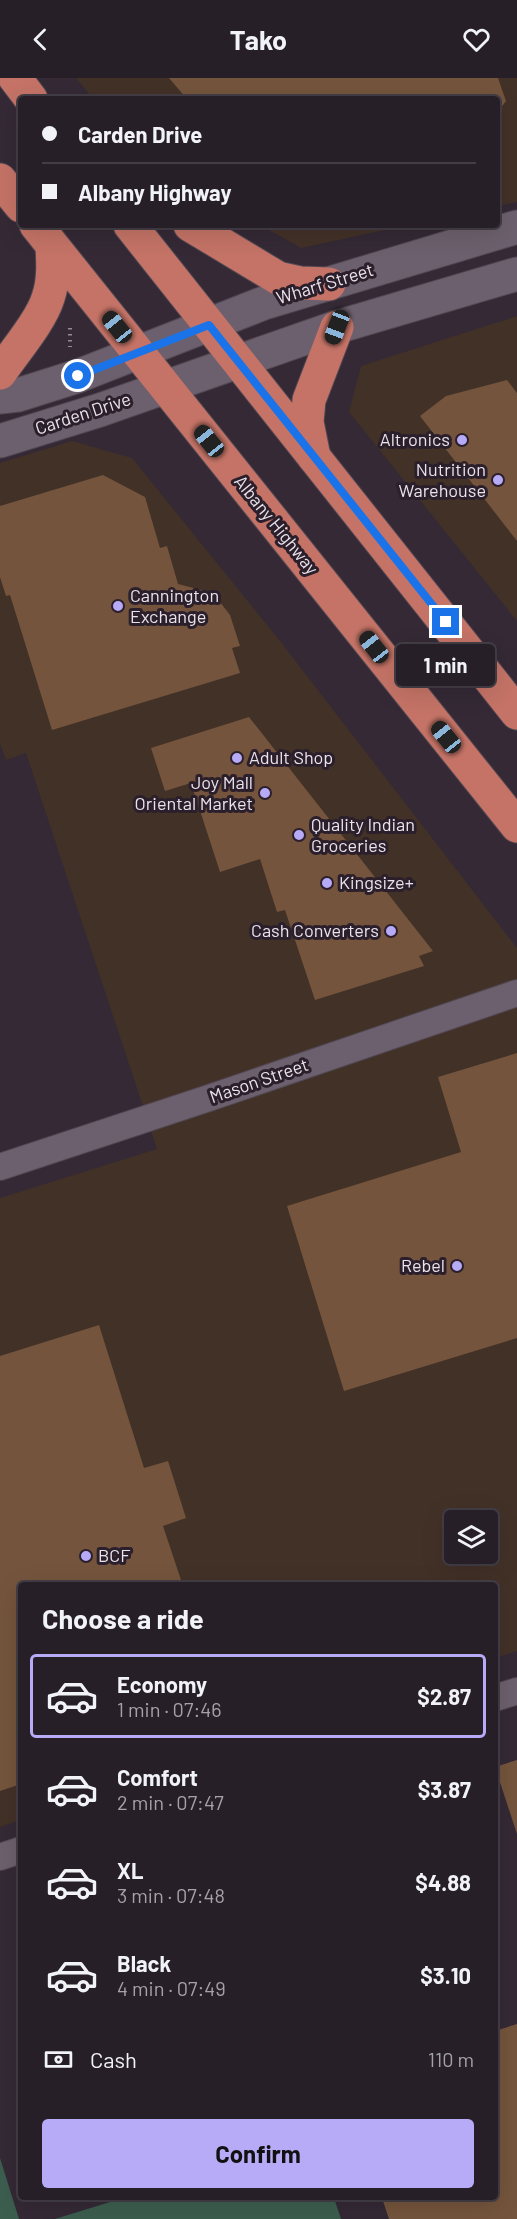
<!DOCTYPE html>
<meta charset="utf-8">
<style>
:root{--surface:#271f28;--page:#332c34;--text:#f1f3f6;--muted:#a4a2a8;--line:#433d45;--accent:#b7abf8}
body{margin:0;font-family:Barlow,sans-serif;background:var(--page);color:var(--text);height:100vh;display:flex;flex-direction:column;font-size:22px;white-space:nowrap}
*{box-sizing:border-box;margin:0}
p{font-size:20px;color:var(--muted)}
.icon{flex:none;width:33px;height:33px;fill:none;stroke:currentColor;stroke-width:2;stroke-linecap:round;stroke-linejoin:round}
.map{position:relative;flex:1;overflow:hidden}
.details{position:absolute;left:18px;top:1504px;width:480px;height:618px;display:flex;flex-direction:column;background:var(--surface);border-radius:6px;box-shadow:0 6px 24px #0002,0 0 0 2px var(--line)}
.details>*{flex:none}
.banner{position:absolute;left:18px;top:18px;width:482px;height:132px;border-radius:6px;box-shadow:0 6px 24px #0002,0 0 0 2px var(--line);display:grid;align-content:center;height:132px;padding:0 24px;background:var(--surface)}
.controls{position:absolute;left:444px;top:1432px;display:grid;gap:12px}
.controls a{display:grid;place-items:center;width:54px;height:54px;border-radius:6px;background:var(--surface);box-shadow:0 6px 24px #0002,0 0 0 2px var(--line);font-size:30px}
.end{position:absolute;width:27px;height:27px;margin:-14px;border:8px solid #1a73e8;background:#fff;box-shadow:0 0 0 3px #fff}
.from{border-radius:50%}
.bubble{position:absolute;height:42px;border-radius:6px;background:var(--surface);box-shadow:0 6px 24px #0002,0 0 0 2px var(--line);font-size:20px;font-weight:700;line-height:42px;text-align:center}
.car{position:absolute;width:18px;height:36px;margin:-18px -9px;border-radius:8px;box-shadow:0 0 4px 2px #0007;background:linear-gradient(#222 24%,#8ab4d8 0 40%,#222 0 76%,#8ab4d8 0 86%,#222 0)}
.banner b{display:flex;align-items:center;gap:21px;height:57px;font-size:22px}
.banner b+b{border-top:2px solid var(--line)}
.banner i{width:15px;height:15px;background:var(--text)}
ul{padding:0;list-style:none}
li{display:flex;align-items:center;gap:18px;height:84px;margin:0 12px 9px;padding:0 12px;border:3px solid transparent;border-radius:6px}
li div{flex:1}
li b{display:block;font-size:22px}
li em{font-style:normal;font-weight:700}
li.on{border-color:var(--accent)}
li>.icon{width:54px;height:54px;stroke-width:1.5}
h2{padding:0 24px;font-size:27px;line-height:72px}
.pay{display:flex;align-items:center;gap:15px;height:66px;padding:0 24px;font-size:22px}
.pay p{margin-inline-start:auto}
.primary-button{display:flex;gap:12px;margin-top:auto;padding:12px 24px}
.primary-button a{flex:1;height:69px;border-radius:6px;background:var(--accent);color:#111;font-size:24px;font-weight:700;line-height:69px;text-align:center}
header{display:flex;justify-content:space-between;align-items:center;height:78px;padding:0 24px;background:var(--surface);font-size:27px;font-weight:700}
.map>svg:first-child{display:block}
.commercial{fill:#423127;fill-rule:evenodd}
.green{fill:#3c5e4f}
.building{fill:#74543c}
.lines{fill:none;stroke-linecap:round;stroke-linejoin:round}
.street-casing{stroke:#524853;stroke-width:28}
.secondary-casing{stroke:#524853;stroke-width:35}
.highway-casing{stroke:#524853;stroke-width:35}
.path{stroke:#948b95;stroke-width:4;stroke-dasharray:1.5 4.5;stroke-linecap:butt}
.street{stroke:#6d606e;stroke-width:26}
.secondary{stroke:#6d606e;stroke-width:33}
.highway{stroke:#c47366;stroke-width:33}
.route{stroke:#1a73e8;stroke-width:8}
.poi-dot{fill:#b7abf8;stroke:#2a1f2b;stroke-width:2}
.labels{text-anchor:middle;stroke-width:6;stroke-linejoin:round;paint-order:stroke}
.street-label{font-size:18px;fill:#ebe3eb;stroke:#2a1f2b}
.poi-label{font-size:18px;fill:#ebe3eb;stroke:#2a1f2b;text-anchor:end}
</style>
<header><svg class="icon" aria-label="back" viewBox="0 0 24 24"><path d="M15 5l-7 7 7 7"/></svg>Tako<svg class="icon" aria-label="heart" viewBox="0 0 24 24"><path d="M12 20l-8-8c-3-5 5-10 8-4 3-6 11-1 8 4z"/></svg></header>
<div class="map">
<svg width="517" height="2141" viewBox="0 0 517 2141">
<rect width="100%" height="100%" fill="#342935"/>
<g class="commercial">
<path d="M76,0h441v124l-20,4 -1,-107h-403z"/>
<path d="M260,147h148l-107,23z"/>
<path d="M517,238v305l-168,-209 12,-46z"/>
<path d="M72,363l60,17 148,183 237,307v703l-22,7v-72h-474v234l-21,7v-629l157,-49 -131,-396 -20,7 -6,-16v-281zM454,1443h34v33h-34z"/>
</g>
<g class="green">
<path d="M0,2080l19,61h-19z"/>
<path d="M123,2120h211l7,21h-286z"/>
</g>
<g class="building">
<path d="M169,0h329l8,23 -10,13v-15h-309z"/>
<path d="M507,302l10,13v148l-97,-125 26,-20z"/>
<path d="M103,397l42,22 15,51 7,-2 11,38 35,9 17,22 10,31 -8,2 8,25 -188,57 -42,-135 -4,1 -6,-19v-71z"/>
<path d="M249,639l184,234 -14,5 5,10 -109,34 -30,-90 -8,2 -17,-53 -40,13 -29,-89 -26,8 -14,-43z"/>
<path d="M517,975v285l-173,53 -57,-185 174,-54 -23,-75z"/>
<path d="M99,1247l45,143 24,-7 18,57 -23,8 20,60h-162v198l-21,7v-435z"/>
<path d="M517,1682v74l-22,-67z"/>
<path d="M517,1946v195h-128l-7,-21h113v-167z"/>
</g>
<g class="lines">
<g class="street-casing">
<g id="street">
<path d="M0,1089l206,-68 311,-106"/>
<path d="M495,1620l22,-7"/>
<path d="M0,1779l21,-7"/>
</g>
</g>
<g class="secondary-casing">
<g id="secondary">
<path d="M0,319l18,-2 60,-19 186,-73 253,-76"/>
<path d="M0,363l100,-31 237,-83 180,-53"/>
</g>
</g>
<g class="highway-casing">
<g id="highway">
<path d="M15,0l16,21"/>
<path d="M0,102l21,26"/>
<path d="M36,147l481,601"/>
<path d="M130,147l387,488"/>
<path d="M190,147l88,53 23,5 28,1"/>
<path d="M0,295c14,-21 41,-52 48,-75 6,-17 5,-35 4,-52"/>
<path d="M314,379l-7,-35 2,-22 28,-73"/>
</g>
</g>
<path class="path" d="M70,250v19"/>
<use href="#street" class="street"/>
<use href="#secondary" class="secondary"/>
<use href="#highway" class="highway"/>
</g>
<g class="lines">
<path class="route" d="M78,298l131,-51 237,297"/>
</g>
<g class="poi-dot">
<circle cx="462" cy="362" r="6"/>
<circle cx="498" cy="402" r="6"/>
<circle cx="118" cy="528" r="6"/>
<circle cx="237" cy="680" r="6"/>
<circle cx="265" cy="715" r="6"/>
<circle cx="299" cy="757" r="6"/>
<circle cx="327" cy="805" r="6"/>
<circle cx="391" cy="853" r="6"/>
<circle cx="457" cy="1188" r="6"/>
<circle cx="86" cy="1478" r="6"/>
</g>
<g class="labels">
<g class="street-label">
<text transform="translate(325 206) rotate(-17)" y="6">Wharf Street</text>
<text transform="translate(83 336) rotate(-18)" y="6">Carden Drive</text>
<text transform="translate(276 447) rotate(51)" y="6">Albany Highway</text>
<text transform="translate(259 1003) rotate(-19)" y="6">Mason Street</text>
</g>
<g class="poi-label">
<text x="450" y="368">Altronics</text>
<text x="486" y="398">Nutrition<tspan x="486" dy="21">Warehouse</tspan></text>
<text x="130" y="524" text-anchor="start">Cannington<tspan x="130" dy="21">Exchange</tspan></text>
<text x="249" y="686" text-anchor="start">Adult Shop</text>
<text x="253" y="711">Joy Mall<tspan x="253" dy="21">Oriental Market</tspan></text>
<text x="311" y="753" text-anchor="start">Quality Indian<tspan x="311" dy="21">Groceries</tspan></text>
<text x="339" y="811" text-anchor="start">Kingsize+</text>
<text x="379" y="859">Cash Converters</text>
<text x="445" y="1194">Rebel</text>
<text x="98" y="1484" text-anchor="start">BCF</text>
</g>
</g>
</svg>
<div class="controls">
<a><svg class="icon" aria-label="layers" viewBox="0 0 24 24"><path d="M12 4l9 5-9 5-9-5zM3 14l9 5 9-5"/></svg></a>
</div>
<i class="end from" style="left:78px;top:298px"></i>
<i class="end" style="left:446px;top:544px"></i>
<div class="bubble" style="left:396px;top:566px;width:99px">1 min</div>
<i class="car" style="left:117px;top:249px;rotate:321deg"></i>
<i class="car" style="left:337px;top:249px;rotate:201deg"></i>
<i class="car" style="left:209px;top:363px;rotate:321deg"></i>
<i class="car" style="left:374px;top:569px;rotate:322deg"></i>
<i class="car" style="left:446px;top:659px;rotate:321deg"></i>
<div class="banner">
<b><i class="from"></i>Carden Drive</b>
<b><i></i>Albany Highway</b>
</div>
<section class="details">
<h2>Choose a ride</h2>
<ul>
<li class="on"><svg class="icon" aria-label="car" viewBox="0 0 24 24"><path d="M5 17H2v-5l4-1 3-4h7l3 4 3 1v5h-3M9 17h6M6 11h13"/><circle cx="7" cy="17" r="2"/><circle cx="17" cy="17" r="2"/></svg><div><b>Economy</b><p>1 min · 07:46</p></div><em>$2.87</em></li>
<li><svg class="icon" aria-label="car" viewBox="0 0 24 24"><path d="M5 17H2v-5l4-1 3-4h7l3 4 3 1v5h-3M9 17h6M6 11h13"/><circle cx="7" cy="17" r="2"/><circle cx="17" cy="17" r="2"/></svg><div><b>Comfort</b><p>2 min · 07:47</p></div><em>$3.87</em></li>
<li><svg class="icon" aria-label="car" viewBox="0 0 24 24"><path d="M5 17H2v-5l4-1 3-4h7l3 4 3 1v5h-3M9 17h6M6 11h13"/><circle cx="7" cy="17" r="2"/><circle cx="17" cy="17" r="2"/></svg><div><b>XL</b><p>3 min · 07:48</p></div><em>$4.88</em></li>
<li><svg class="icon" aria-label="car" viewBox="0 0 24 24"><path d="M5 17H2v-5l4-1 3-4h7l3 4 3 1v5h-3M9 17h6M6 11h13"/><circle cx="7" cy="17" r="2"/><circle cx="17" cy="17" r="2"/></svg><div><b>Black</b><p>4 min · 07:49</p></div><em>$3.10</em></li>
</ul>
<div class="pay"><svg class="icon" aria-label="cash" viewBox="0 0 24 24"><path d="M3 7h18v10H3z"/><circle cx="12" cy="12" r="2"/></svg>Cash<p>110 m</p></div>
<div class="primary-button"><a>Confirm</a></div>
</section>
</div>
